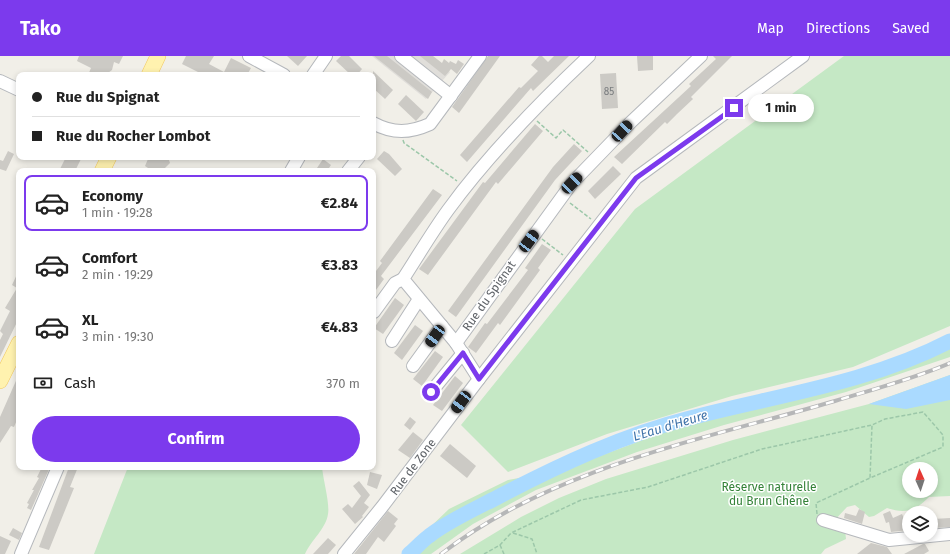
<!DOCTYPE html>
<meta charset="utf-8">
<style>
:root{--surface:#fff;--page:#f6f6f6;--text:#222;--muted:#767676;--line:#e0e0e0;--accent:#7c3aed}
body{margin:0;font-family:"Fira Sans",sans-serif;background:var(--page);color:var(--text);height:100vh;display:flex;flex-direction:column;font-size:15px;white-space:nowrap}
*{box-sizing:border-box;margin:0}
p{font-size:13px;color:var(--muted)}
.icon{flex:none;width:22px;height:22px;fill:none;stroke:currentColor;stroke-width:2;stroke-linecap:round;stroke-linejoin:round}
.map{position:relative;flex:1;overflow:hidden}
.sheet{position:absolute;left:16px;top:112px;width:360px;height:302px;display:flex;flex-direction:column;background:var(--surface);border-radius:8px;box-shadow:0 2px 6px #0003}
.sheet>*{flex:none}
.hud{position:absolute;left:16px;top:16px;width:360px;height:88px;border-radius:8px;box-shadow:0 2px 6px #0003;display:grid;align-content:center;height:88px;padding:0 16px;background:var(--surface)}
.needle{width:26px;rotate:357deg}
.fabs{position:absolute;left:902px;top:406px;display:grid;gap:8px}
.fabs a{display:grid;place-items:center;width:36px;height:36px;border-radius:50%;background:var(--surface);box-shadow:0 2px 6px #0003;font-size:20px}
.end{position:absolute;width:18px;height:18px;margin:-9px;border:5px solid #7c3aed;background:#fff;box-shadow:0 0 0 2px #fff}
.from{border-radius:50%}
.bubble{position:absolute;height:28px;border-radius:14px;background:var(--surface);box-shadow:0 2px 6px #0003;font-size:13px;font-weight:700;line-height:28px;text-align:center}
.car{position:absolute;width:12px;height:24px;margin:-12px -6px;border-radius:5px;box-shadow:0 0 3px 1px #0007;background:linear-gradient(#222 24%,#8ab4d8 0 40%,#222 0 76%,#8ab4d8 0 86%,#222 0)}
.hud b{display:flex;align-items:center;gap:14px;height:38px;font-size:15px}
.hud b+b{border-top:1px solid var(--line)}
.hud i{width:10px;height:10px;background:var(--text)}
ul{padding:7px 0 0;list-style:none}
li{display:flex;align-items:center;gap:12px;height:56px;margin:0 8px 6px;padding:0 8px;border:2px solid transparent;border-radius:8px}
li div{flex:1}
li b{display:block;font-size:15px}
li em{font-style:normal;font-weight:700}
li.current{border-color:var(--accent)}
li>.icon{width:36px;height:36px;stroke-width:1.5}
.pay{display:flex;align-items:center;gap:10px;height:44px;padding:0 16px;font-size:15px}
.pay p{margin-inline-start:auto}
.primary-button{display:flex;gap:8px;margin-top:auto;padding:8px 16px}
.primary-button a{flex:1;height:46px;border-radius:24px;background:var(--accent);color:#fff;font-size:16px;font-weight:700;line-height:46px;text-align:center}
header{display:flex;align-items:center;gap:24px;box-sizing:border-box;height:56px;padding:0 20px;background:var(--accent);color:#fff}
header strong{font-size:19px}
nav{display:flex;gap:22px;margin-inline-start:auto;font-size:14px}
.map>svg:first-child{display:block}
.industrial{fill:#e0deda}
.green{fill:#c5e8c5;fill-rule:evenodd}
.water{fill:#aadaff}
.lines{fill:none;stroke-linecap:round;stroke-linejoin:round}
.river{stroke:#aadaff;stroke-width:15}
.building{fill:#cccac5}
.minor-casing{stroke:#b5b8bc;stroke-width:14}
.major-casing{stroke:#f2c960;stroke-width:16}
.path{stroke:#9cc7a9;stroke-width:1.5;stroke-dasharray:4 2;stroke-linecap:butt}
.minor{stroke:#fff;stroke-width:12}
.major{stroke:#fff2af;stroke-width:15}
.rail-casing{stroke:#b6b7b8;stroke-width:4}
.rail{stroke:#fff;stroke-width:2.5;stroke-dasharray:8;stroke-linecap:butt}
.route{stroke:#7c3aed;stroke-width:5}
.labels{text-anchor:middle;stroke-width:3;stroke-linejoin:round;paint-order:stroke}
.number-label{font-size:10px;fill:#7a7d7f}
.street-label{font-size:12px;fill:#5f6368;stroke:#fff}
.park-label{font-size:12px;fill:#348238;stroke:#fff}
.water-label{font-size:13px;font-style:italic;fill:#4174aa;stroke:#fff}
</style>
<header>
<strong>Tako</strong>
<nav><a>Map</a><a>Directions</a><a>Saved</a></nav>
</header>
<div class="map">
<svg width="950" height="498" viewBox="0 0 950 498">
<rect width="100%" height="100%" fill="#f1efe8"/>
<path class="industrial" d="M372,0h59l19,16 -24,27z"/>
<g class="green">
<path d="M844,0h106v270l-97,41 -121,29 -125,38 -99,38 -47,-47 174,-216z"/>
<path d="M950,291v10l-104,35 -122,33 -87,27 -101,38 -63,34 -42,30h-29l47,-45 59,-29 54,-10 105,-39 192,-49 74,-27z"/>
<path d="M950,319v121l-21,1c-14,14 -23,17 -42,11l-13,8 -5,1 -14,-12 -8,2 -15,16 13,7 1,9 -21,10 -4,5h-361l61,-37 38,-19 47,-19 127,-39 136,-36zM909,413h22v22h-22z"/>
<path d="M128,411h194c1,12 8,37 6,47 -2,15 -17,26 -23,40h-211z"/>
</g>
<path class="water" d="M950,319v25l-44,9 -37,-5z"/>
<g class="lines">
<path class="river" d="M409,498c7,-6 13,-13 20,-18 19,-15 48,-28 69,-39 61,-32 125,-62 192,-79 88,-23 179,-35 260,-77"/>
</g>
<g class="building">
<path d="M79,0h44l-4,8 -5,-2 -2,8 -7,5h-17l3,-7 -14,-7z"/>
<path d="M186,0h28l-5,8 15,8 7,-14 20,10 -4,7h-43l-22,-11z"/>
<path d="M287,0h20l-9,10z"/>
<path d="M341,0h8l13,13 -5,6h-6l-15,-14z"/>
<path d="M374,0h13l45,36 -4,7z"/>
<path d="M420,0h13l9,7 2,-4 5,4 1,-2 6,3 2,-4 6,4 -7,10 -6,-5 -6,7z"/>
<path d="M488,0h12l-41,57 -7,-6z"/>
<path d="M539,0h3l6,6 6,-6h15l-36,35 -2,-3 -64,74 -7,-7 59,-68 2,1 17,-17 -7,-6z"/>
<path d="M637,0h16v14l-15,1z"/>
<path d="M713,0h19l-41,41 2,2 -16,15 -10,10 -2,-2 -43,42 -8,-7 77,-71 -2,-2 27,-25z"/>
<path d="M373,15l20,19 -8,9 -12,-11z"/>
<path d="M616,17l2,35 -16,1 -2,-35z"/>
<path d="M406,39l18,17 -8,9 -18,-17z"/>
<path d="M535,68l8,7 -45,53 -2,-2 -68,93 -9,-6 64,-87 2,1z"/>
<path d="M574,88l8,7 -27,29 -99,137 -8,-6 105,-144z"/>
<path d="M8,95l6,3 -8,17 -6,-2v-9l3,1z"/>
<path d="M384,95l5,3 13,15 -7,7 -18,-17z"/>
<path d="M66,101h16l-7,14h-16z"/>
<path d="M152,101h16l2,6 -8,8h-15l1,-3 -3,-2 3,-7 2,1z"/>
<path d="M323,103l8,6 -4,6h-12z"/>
<path d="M613,110l8,8 -26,25 -7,-8z"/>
<path d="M433,133l9,6 -61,81 3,3 -11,15v-19l9,-12 -2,-2z"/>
<path d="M542,188l9,6 -13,18 2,2 -40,55 -2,-2 -22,30 -8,-6 17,-24 2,1 41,-54 -3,-2z"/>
<path d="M19,214v48l-19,39v-17l3,-6 -3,-3 10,-20 -5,-3 12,-20 -5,-3z"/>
<path d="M395,242l9,7 -21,29 -9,-6z"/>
<path d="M415,269l8,6 -21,29 -8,-7z"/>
<path d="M435,295l8,6 -21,29 -9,-7z"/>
<path d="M19,318v41l-5,12 -3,-1 -11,17v-26z"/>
<path d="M455,320l8,7 -21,28 -9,-6z"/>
<path d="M410,361l6,5 -6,8 -6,-5z"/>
<path d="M413,376l10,8 -13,18 -12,-8z"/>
<path d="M450,388l26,22 -9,12 -27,-22z"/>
<path d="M42,411h8l-19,43 -4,-2 2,-4 -2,-1 7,-13h-2l7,-12 -2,-1z"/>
<path d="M69,411h9l-8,20 4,1 -25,62 -10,-3z"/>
<path d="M370,416l12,3 -5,14 -10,-4z"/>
<path d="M359,425l11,14 -6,8 5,4 -7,9 1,1 -8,7 -13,-15 6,-5 4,4 9,-12 -8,-10z"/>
<path d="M859,453l6,3 -3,12 -18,-6 1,-5 11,3z"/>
<path d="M388,455l10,8 -4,5 2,2 -12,16 -6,-5 -12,17h-12z"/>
<path d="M890,455l3,7 9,-4 3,7 4,-1v10l-18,2 -2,-10 -3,1 -3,-9z"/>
<path d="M950,462v9l-16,1 -1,-9z"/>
<path d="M13,472l9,5 -3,7 -10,-5z"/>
<path d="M0,480l11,5 -6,13h-5z"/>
<path d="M328,482l8,7 -8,9h-15z"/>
<path d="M871,487l16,4 5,7h-35z"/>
<path d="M923,488h2l4,7 -5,3h-20z"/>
</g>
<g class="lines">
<g class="minor-casing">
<g id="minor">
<path d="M249,0l35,19"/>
<path d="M401,0l50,40"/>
<path d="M313,19l13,-19"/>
<path d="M0,25l19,9"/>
<path d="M373,67c20,11 37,10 57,1l50,-68"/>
<path d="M291,115l8,-14"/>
<path d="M348,115l11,-14"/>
<path d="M374,256l21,-29 8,-4"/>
<path d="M392,285l27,-42"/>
<path d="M456,287l116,-160 59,-61 70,-66"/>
<path d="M413,310l29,-40"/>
<path d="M479,323l-23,-36 -53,-64c15,-23 29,-47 45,-69 41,-56 90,-106 141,-154"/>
<path d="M431,336l32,-39"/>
<path d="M823,464l66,20 61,-6"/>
<path d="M21,498l37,-87"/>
<path d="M344,498l38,-47 97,-128 157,-201 167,-122"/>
</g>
</g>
<g class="major-casing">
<g id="major">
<path d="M149,19l9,-19"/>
<path d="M102,115l7,-14"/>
<path d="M0,325l19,-38"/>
</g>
</g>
<g class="path">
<path d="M537,65l19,17 7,-8 25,22"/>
<path d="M403,84l1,3 53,38"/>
<path d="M570,147l21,16"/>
<path d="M542,183l21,16"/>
<path d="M817,458l-1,-11 54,-25"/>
<path d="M513,477l19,6 5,15"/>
<path d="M500,489l4,9"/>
<path d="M484,498l16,-9 11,-12 70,-33 67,-13 114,-38 110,-24 13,-6 38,-7 20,23v12l-73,31 2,-53"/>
</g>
<use href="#minor" class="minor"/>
<use href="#major" class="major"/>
<g class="rail-casing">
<path id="rail" d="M441,498c113,-87 260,-114 394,-153 39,-12 78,-22 115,-38"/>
</g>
<use href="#rail" class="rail"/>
</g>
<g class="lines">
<path class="route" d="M431,336l32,-39 16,26 157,-201 98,-70"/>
</g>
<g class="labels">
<g class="number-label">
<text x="609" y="39">85</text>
</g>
<g class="street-label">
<text transform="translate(489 240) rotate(-55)" y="4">Rue du Spignat</text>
<text transform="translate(413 411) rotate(-53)" y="4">Rue de Zone</text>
</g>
<g class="park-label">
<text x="769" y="435">Réserve naturelle<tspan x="769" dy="14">du Brun Chêne</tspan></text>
</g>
<g class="water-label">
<text transform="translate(670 369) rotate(-17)" y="5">L'Eau d'Heure</text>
</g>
</g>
</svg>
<div class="fabs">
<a><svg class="needle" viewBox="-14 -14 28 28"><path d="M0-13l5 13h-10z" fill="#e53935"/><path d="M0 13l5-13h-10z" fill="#767676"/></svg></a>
<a><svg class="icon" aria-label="layers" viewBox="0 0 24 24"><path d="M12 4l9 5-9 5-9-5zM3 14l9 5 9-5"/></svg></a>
</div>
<i class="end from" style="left:431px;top:336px"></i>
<i class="end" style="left:734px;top:52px"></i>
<div class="bubble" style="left:748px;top:38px;width:66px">1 min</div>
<i class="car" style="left:622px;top:75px;rotate:43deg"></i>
<i class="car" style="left:572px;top:127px;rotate:44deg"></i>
<i class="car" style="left:529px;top:185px;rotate:37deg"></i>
<i class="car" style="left:435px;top:280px;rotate:216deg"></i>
<i class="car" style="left:461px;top:346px;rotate:217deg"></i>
<div class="hud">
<b><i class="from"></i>Rue du Spignat</b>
<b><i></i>Rue du Rocher Lombot</b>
</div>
<section class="sheet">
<ul>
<li class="current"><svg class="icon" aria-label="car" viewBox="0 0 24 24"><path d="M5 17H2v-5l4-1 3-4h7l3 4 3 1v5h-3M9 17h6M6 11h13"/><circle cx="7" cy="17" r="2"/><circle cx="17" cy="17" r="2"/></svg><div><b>Economy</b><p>1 min · 19:28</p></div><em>€2.84</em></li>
<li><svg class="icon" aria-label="car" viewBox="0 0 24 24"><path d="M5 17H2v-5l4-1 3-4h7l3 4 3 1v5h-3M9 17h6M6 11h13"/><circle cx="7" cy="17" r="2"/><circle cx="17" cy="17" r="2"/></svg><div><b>Comfort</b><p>2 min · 19:29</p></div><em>€3.83</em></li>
<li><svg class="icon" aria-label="car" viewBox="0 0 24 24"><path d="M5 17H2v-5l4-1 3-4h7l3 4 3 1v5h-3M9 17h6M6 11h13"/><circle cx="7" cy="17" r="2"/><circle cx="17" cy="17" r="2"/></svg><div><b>XL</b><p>3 min · 19:30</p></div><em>€4.83</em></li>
</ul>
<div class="pay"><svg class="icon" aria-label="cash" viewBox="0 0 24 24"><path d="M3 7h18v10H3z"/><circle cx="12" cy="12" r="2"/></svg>Cash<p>370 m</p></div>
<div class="primary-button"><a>Confirm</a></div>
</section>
</div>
